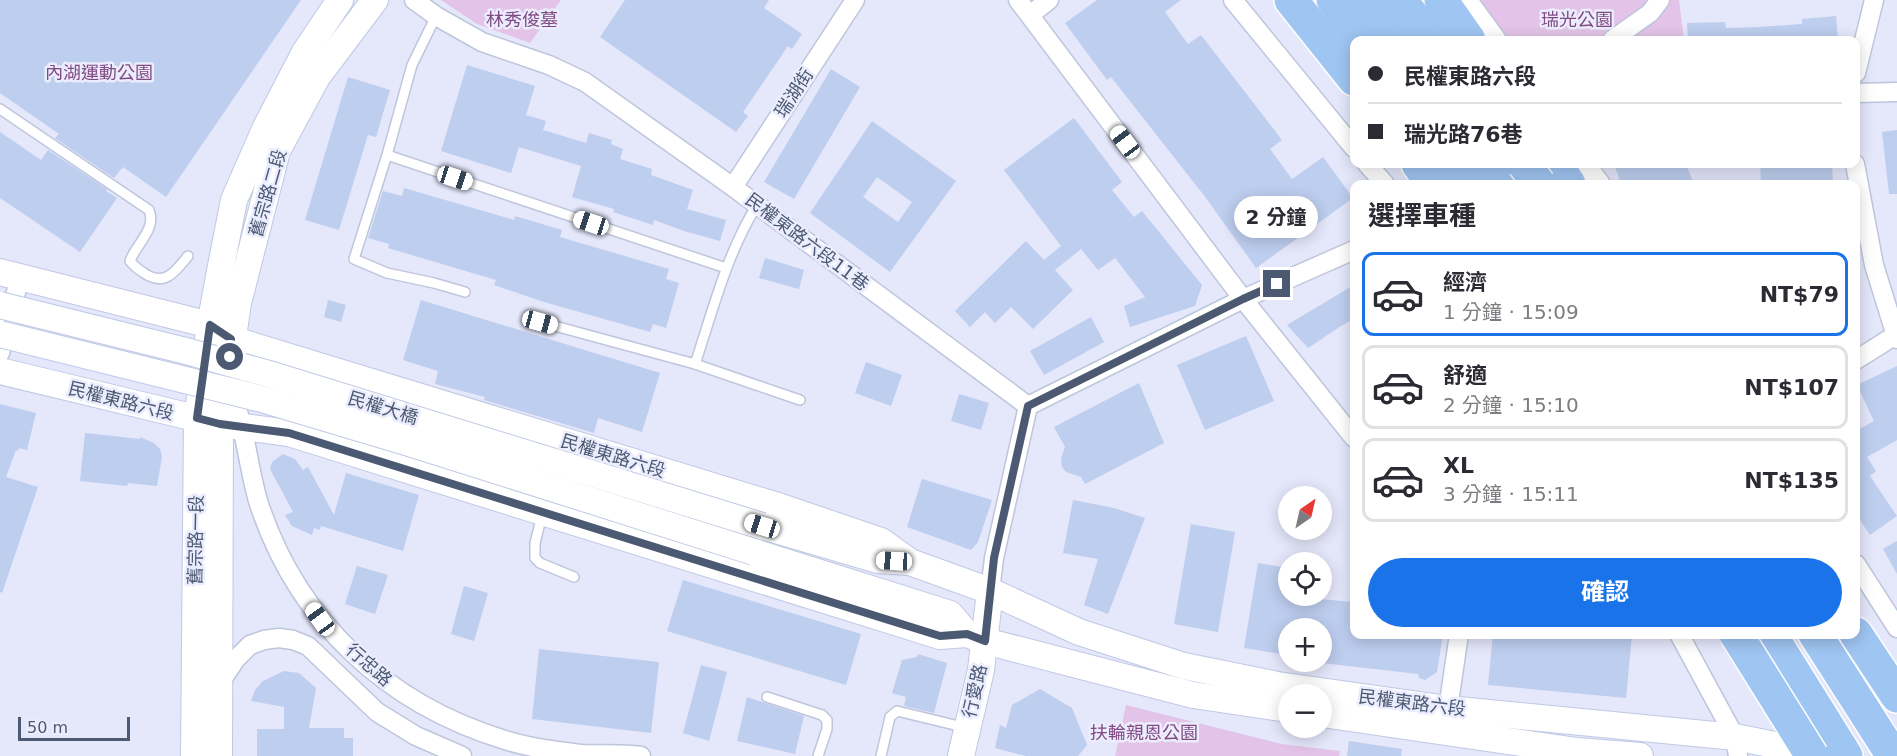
<!DOCTYPE html>
<html lang="zh-TW">
<meta charset="utf-8">
<style>
:root{--surface:#fff;--page:#f7f7f7;--text:#2b2b33;--muted:#7c7c81;--line:#e1e1e2;--accent:#1a73e8}
body{margin:0;font-family:"DejaVu Sans","Noto Sans TC",sans-serif;background:var(--page);color:var(--text);height:100vh;display:flex;flex-direction:column;font-size:22px;white-space:nowrap}
*{box-sizing:border-box;margin:0}
p{font-size:20px;color:var(--muted)}
.icon{flex:none;width:33px;height:33px;fill:none;stroke:currentColor;stroke-width:2;stroke-linecap:round;stroke-linejoin:round}
.map{position:relative;flex:1;overflow:hidden}
.details{position:absolute;left:1350px;top:180px;width:510px;height:459px;display:flex;flex-direction:column;background:var(--surface);border-radius:12px;box-shadow:0 3px 15px #0003}
.details>*{flex:none}
.banner{position:absolute;left:1350px;top:36px;width:510px;height:132px;border-radius:12px;box-shadow:0 3px 15px #0003;display:grid;align-content:center;height:132px;padding:0 18px;background:var(--surface)}
.needle{width:39px;rotate:34deg}
.tools{position:absolute;left:1278px;top:486px;display:grid;gap:12px}
.tools a{display:grid;place-items:center;width:54px;height:54px;border-radius:50%;background:var(--surface);box-shadow:0 3px 15px #0003;font-size:30px}
.scale{position:absolute;left:18px;bottom:15px;width:112px;box-sizing:border-box;padding-left:6px;border:3px solid #4b5a72;border-top:0;font-size:16px;line-height:21px;white-space:nowrap;color:#4b5a72;-webkit-text-stroke:4px #ebedfe;paint-order:stroke}
.end{position:absolute;width:27px;height:27px;margin:-14px;border:8px solid #4b5a72;background:#fff;box-shadow:0 0 0 3px #fff}
.from{border-radius:50%}
.bubble{position:absolute;height:42px;border-radius:21px;background:var(--surface);box-shadow:0 3px 15px #0003;font-size:20px;font-weight:700;line-height:42px;text-align:center}
.car{position:absolute;width:18px;height:36px;margin:-18px -9px;border-radius:8px;box-shadow:0 0 4px 2px #0007;background:linear-gradient(#fff 24%,#345 0 40%,#fff 0 76%,#345 0 86%,#fff 0)}
.banner b{display:flex;align-items:center;gap:21px;height:57px;font-size:22px}
.banner b+b{border-top:2px solid var(--line)}
.banner i{width:15px;height:15px;background:var(--text)}
ul{padding:0;list-style:none}
li{display:flex;align-items:center;gap:18px;height:84px;margin:0 12px 9px;padding:0 6px;border:3px solid var(--line);border-radius:12px}
li div{flex:1}
li b{display:block;font-size:22px}
li em{font-style:normal;font-weight:700}
li.on{border-color:var(--accent)}
li>.icon{width:54px;height:54px;stroke-width:1.5}
h2{padding:0 18px;font-size:27px;line-height:72px}
.primary-button{display:flex;gap:12px;margin-top:auto;padding:12px 18px}
.primary-button a{flex:1;height:69px;border-radius:36px;background:var(--accent);color:#fff;font-size:24px;font-weight:700;line-height:69px;text-align:center}
.map>svg:first-child{display:block}
.green{fill:#e3c4e8}
.building{fill:#beceef;fill-rule:evenodd}
.lines{fill:none;stroke-linecap:round;stroke-linejoin:round}
.lane-casing{stroke:#bec6dc;stroke-width:12}
.street-casing{stroke:#bec6dc;stroke-width:21}
.secondary-casing{stroke:#bfc9e4;stroke-width:28}
.highway-casing{stroke:#fff;stroke-width:36}
.lane{stroke:#fff;stroke-width:9}
.street{stroke:#fff;stroke-width:18}
.secondary{stroke:#fff;stroke-width:26}
.highway{stroke:#9fc5f2;stroke-width:33}
.secondary-bridge-casing{stroke:#bfc9e4;stroke-width:28;stroke-linecap:butt}
.highway-bridge-casing{stroke:#fff;stroke-width:36;stroke-linecap:butt}
.secondary-bridge{stroke:#fff;stroke-width:26}
.highway-bridge{stroke:#9fc5f2;stroke-width:33}
.route{stroke:#4b5a72;stroke-width:8}
.labels{text-anchor:middle;stroke-width:5;stroke-linejoin:round;paint-order:stroke}
.park-label{font-size:18px;fill:#824a83;stroke:#ebedfe}
.street-label{font-size:18px;fill:#4b5a72;stroke:#ebedfe}
</style>
<div class="map">
<svg width="1897" height="756" viewBox="0 0 1897 756">
<rect width="100%" height="100%" fill="#e5e7fb"/>
<g class="green">
<path d="M441,0h120l-31,43 -53,-19z"/>
<path d="M1459,0h220l5,40h-198z"/>
<path d="M1126,705l156,39 58,7 -1,5h-224z"/>
</g>
<g class="building">
<path d="M0,0h301l-135,197 -43,-30 -9,11 -59,-40 4,-4 -59,-41z"/>
<path d="M625,0h144l-5,8 38,26 -10,15 -4,-3 -45,66 5,4 -12,16 -136,-95z"/>
<path d="M1097,0h84l-16,12 23,32 13,-9 81,105 -12,9 22,30 31,-22 30,41 -97,70 -50,-70 -95,-121 -4,3 -42,-57z"/>
<path d="M1836,16l2,24h-150l-1,-17 38,-1 1,6 34,-1 42,-3v-5z"/>
<path d="M467,65l68,21 -9,29 20,6 -3,9 43,13 3,-10 23,7 -1,4 12,5 -3,10 32,10 -1,6 42,15 -6,19 39,11 -6,21 -36,-10 -30,-11 -1,5 -40,-13 1,-3 -42,-12 9,-31 -62,-19 -8,26 -70,-22z"/>
<path d="M831,69l29,18 -66,112 -30,-17z"/>
<path d="M348,77l42,13 -14,47 -8,-2 -29,95 -34,-10z"/>
<path d="M1074,118l48,64 -10,8 22,27 8,-6 60,74 -7,21 -65,21 -6,-21 21,-9 -30,-39 -17,12 -17,-21 -26,21 18,20 -40,39 -22,-22 -16,16 -10,-11 -15,15 -15,-16 71,-70 18,19 17,-14 -57,-76z"/>
<path d="M872,121l84,60 -66,91 -80,-59zM877,177l35,25 -14,20 -35,-25z"/>
<path d="M1897,130v64h-8l-7,-62z"/>
<path d="M0,132l41,28 7,-10 59,39 -1,2 11,7 -37,54 -80,-54z"/>
<path d="M1614,164h72l8,20h-73z"/>
<path d="M1760,164h72l1,19 -72,1z"/>
<path d="M404,188l110,32 1,-4 47,14 -2,7 109,32 -3,10 13,4 -13,45 -13,-4 -3,8 -106,-30 -50,-17 2,-5 -108,-32 1,-4 -21,-6 15,-47 19,5z"/>
<path d="M765,258l39,12 -5,19 -40,-11z"/>
<path d="M1354,285v34l-13,7 -33,22 -21,-23z"/>
<path d="M328,300l18,5 -5,17 -17,-5z"/>
<path d="M421,300l239,73 -18,59 -44,-14 -4,15 -110,-33 1,-3 -50,-13 3,-13 -35,-11z"/>
<path d="M1091,317l13,25 -60,33 -14,-24z"/>
<path d="M1246,336l28,65 -69,29 -28,-65z"/>
<path d="M866,362l36,13 -11,31 -36,-13z"/>
<path d="M1897,366v74l-30,17 9,14 -6,5 27,40 -27,19 -14,-21v-83l18,-10 -17,-36z"/>
<path d="M1139,383l25,60 -79,41 -4,-7 -15,-5 -4,-5 -1,-9 4,-11 -11,-20z"/>
<path d="M959,394l30,9 -8,27 -30,-9z"/>
<path d="M0,404l36,9 -9,37 -8,-2 -1,3 -2,-1 -10,27 32,10 -36,106 -2,-1z"/>
<path d="M85,433l55,6v-2l14,6 6,6 2,8 -5,29 -29,-3 -1,3 -47,-5z"/>
<path d="M283,454l12,5 8,11 5,-3 26,48 12,-42 73,22 -16,56 -82,-25 -1,4 -6,-2 -2,7 -20,-9 -7,-11 8,-3 -23,-43 2,-7z"/>
<path d="M922,479l70,21 -14,42 -7,8 -64,-23z"/>
<path d="M1073,500l41,8 31,10 -37,96 -24,-9 14,-46 -35,-6z"/>
<path d="M1191,524l44,8 -17,100 -44,-8z"/>
<path d="M1897,541v33l-14,-25z"/>
<path d="M1258,563l30,5v28h18v2l48,4v32h89l-6,38 -12,8 -6,-2 -1,-4 -96,-11v-35h-34v27l-44,-7z"/>
<path d="M357,566l31,9 -13,39 -30,-10z"/>
<path d="M683,580l178,54 -15,51 -179,-54z"/>
<path d="M464,586l24,7 -14,48 -23,-7z"/>
<path d="M1493,634h139l-6,64 -138,-13z"/>
<path d="M539,649l120,13 -8,71 -119,-14z"/>
<path d="M918,654l29,9 -13,50 -30,-7 2,-9 -14,-4 10,-33 15,-3z"/>
<path d="M701,665l26,7 -18,69 -26,-8z"/>
<path d="M284,671l15,2 17,15 -7,40h35v10h9v18h-96v-27h27v-22l-33,-6 4,-11 8,-9z"/>
<path d="M1040,689l32,19 15,37 -9,11h-52l-31,-8 5,-23 6,3 6,-23z"/>
<path d="M747,697l57,19 -9,38 -58,-13z"/>
<path d="M1349,741l53,8 -1,7h-54z"/>
</g>
<g class="lines">
<g class="lane-casing">
<g id="lane">
<path d="M436,16l-24,49 -25,90 -33,104 33,14 47,10 31,9"/>
<path d="M0,109l149,101c8,19 -13,34 -19,51 6,8 11,10 19,15 18,9 28,-7 39,-20"/>
<path d="M387,155l339,113"/>
<path d="M540,322l155,42 105,36"/>
<path d="M695,364c18,-54 32,-111 62,-159"/>
<path d="M542,515l-7,28v15l5,5 34,14"/>
<path d="M767,697l55,18 5,5v9l-9,27"/>
<path d="M881,756l9,-39 7,-6 70,17"/>
</g>
</g>
<g class="street-casing">
<g id="street">
<path d="M414,0l22,16 46,26 67,23 36,17 148,105 295,219"/>
<path d="M1018,0l225,299 111,139"/>
<path d="M1233,0l121,148"/>
<path d="M1468,0l29,40"/>
<path d="M1030,15l19,-15"/>
<path d="M1612,40l38,-27 10,-13"/>
<path d="M1856,73l18,-73"/>
<path d="M1856,93l41,-1"/>
<path d="M1367,164l18,20"/>
<path d="M1586,164l15,20"/>
<path d="M1855,164l19,101 23,74"/>
<path d="M733,187l122,-187"/>
<path d="M0,353l20,-76"/>
<path d="M1856,360l41,-26"/>
<path d="M231,384c5,20 11,41 15,62 4,19 7,39 13,58 39,118 128,200 246,236 25,8 52,11 77,14 20,1 39,-1 59,2"/>
<path d="M1028,406l215,-107 111,-49"/>
<path d="M1856,564l41,64"/>
<path d="M990,591l4,-33 34,-152"/>
<path d="M1679,634l56,103 3,19"/>
<path d="M219,684l17,-25 14,-14 14,-5 15,-2 14,2 15,6 69,66 39,24 46,20"/>
<path d="M1448,709l11,-75"/>
</g>
</g>
<g class="secondary-casing">
<g id="secondary">
<path d="M0,272l210,53 21,14 550,168 100,34 29,21"/>
<path d="M0,371l220,53 69,9 651,203 27,-2 18,7 208,54 95,14"/>
<path d="M762,526l116,34 32,2 80,29 89,41 105,34 94,19 170,24 287,28 85,17"/>
<path d="M754,552l196,62 17,20"/>
<path d="M1322,714l255,37 63,5"/>
<path d="M194,756l3,-338 13,-93 10,-54 14,-71 32,-73 39,-75 35,-52"/>
<path d="M219,756l1,-332 18,-121 39,-152 40,-74 58,-77"/>
<path d="M961,756l20,-86 9,-79"/>
</g>
</g>
<g class="highway-casing">
<g id="highway">
<path d="M1291,0l63,79"/>
<path d="M1333,0l31,40"/>
<path d="M1366,0l32,40"/>
<path d="M1400,0l32,40"/>
<path d="M1441,0l28,40"/>
<path d="M1418,164l15,20"/>
<path d="M1454,164l15,20"/>
<path d="M1490,164l16,20"/>
<path d="M1556,164l13,20"/>
<path d="M1770,634l76,122"/>
<path d="M1815,634l78,122"/>
<path d="M1856,634l41,62"/>
</g>
</g>
<use href="#lane" class="lane"/>
<use href="#street" class="street"/>
<use href="#secondary" class="secondary"/>
<use href="#highway" class="highway"/>
<g class="secondary-bridge-casing">
<g id="secondary-bridge">
<path d="M0,305l186,46 83,23 493,152"/>
<path d="M0,334l262,65 144,43 348,110"/>
</g>
</g>
<g class="highway-bridge-casing">
<g id="highway-bridge">
<path d="M1524,164l15,20"/>
<path d="M1736,634l76,122"/>
</g>
</g>
<use href="#secondary-bridge" class="secondary-bridge"/>
<use href="#highway-bridge" class="highway-bridge"/>
</g>
<g class="lines">
<path class="route" d="M230,357l1,-18 -21,-14 -13,93 23,6 69,9 651,203 27,-2 18,7 9,-83 34,-152 215,-107 34,-15"/>
</g>
<g class="labels">
<g class="park-label">
<text x="522" y="26">林秀俊墓</text>
<text x="1577" y="26">瑞光公園</text>
<text x="99" y="79">內湖運動公園</text>
<text x="1144" y="739">扶輪親恩公園</text>
</g>
<g class="street-label">
<text transform="translate(794 93) rotate(-57)" y="6">瑞湖街</text>
<text transform="translate(268 193) rotate(-74)" y="6">舊宗路二段</text>
<text transform="translate(807 242) rotate(37)" y="6">民權東路六段11巷</text>
<text transform="translate(121 401) rotate(14)" y="6">民權東路六段</text>
<text transform="translate(383 408) rotate(17)" y="6">民權大橋</text>
<text transform="translate(613 456) rotate(17)" y="6">民權東路六段</text>
<text transform="translate(196 540) rotate(-89)" y="6">舊宗路一段</text>
<text transform="translate(369 665) rotate(41)" y="6">行忠路</text>
<text transform="translate(975 691) rotate(-77)" y="6">行愛路</text>
<text transform="translate(1412 703) rotate(7)" y="6">民權東路六段</text>
</g>
</g>
</svg>
<div class="tools">
<a><svg class="needle" viewBox="-14 -14 28 28"><path d="M0-13l5 13h-10z" fill="#e53935"/><path d="M0 13l5-13h-10z" fill="#7c7c81"/></svg></a>
<a><svg class="icon" aria-label="locate" viewBox="0 0 24 24"><circle cx="12" cy="12" r="6"/><path d="M12 2v4M12 18v4M2 12h4M18 12h4"/></svg></a>
<a>+</a>
<a>−</a>
</div>
<div class="scale">50 m</div>
<i class="end from" style="left:230px;top:357px"></i>
<i class="end" style="left:1277px;top:284px"></i>
<div class="bubble" style="left:1234px;top:196px;width:84px">2 分鐘</div>
<i class="car" style="left:1125px;top:142px;rotate:323deg"></i>
<i class="car" style="left:455px;top:178px;rotate:108deg"></i>
<i class="car" style="left:591px;top:223px;rotate:288deg"></i>
<i class="car" style="left:540px;top:322px;rotate:105deg"></i>
<i class="car" style="left:762px;top:526px;rotate:287deg"></i>
<i class="car" style="left:894px;top:561px;rotate:273deg"></i>
<i class="car" style="left:320px;top:619px;rotate:324deg"></i>
<div class="banner">
<b><i class="from"></i>民權東路六段</b>
<b><i></i>瑞光路76巷</b>
</div>
<section class="details">
<h2>選擇車種</h2>
<ul>
<li class="on"><svg class="icon" aria-label="car" viewBox="0 0 24 24"><path d="M5 17H2v-5l4-1 3-4h7l3 4 3 1v5h-3M9 17h6M6 11h13"/><circle cx="7" cy="17" r="2"/><circle cx="17" cy="17" r="2"/></svg><div><b>經濟</b><p>1 分鐘 · 15:09</p></div><em>NT$79</em></li>
<li><svg class="icon" aria-label="car" viewBox="0 0 24 24"><path d="M5 17H2v-5l4-1 3-4h7l3 4 3 1v5h-3M9 17h6M6 11h13"/><circle cx="7" cy="17" r="2"/><circle cx="17" cy="17" r="2"/></svg><div><b>舒適</b><p>2 分鐘 · 15:10</p></div><em>NT$107</em></li>
<li><svg class="icon" aria-label="car" viewBox="0 0 24 24"><path d="M5 17H2v-5l4-1 3-4h7l3 4 3 1v5h-3M9 17h6M6 11h13"/><circle cx="7" cy="17" r="2"/><circle cx="17" cy="17" r="2"/></svg><div><b>XL</b><p>3 分鐘 · 15:11</p></div><em>NT$135</em></li>
</ul>
<div class="primary-button"><a>確認</a></div>
</section>
</div>
